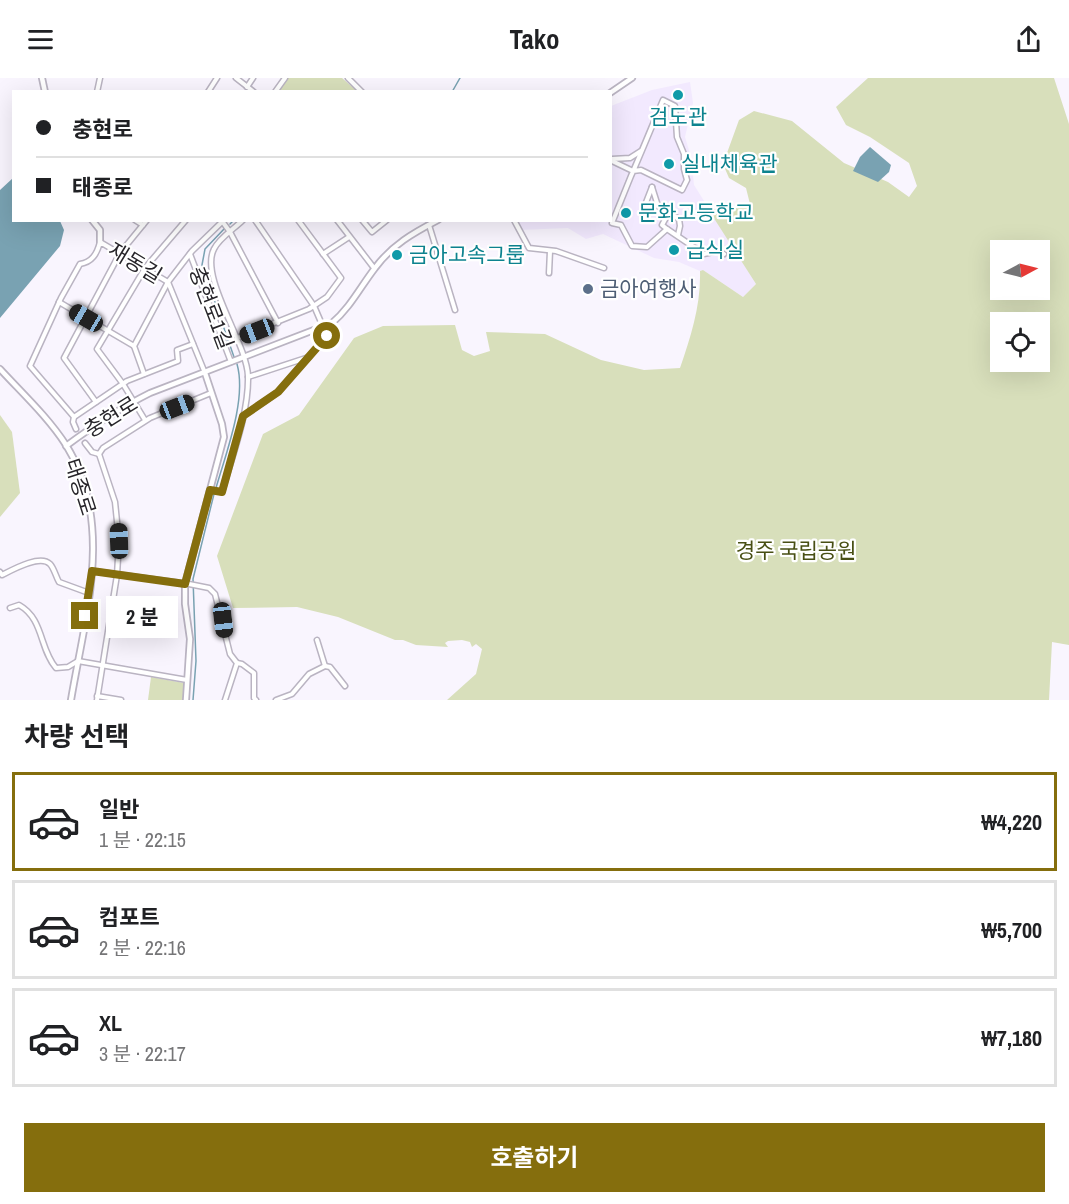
<!DOCTYPE html>
<html lang="ko">
<meta charset="utf-8">
<style>
:root{--surface:#fff;--page:#f6f6f6;--text:#202124;--muted:#757577;--line:#e0e0e0;--accent:#856e0d}
body{margin:0;font-family:"Archivo Narrow","Noto Sans KR",sans-serif;background:var(--page);color:var(--text);height:100vh;display:flex;flex-direction:column;font-size:22px;white-space:nowrap}
*{box-sizing:border-box;margin:0}
p{font-size:20px;color:var(--muted)}
.icon{flex:none;width:33px;height:33px;fill:none;stroke:currentColor;stroke-width:2;stroke-linecap:round;stroke-linejoin:round}
.map{position:relative;height:622px;overflow:hidden}
.side{display:flex;flex-direction:column;background:var(--surface);flex:1}
.side>*{flex:none}
.hud{position:absolute;left:12px;top:12px;width:600px;height:132px;border-radius:0px;box-shadow:0 6px 24px #0002;display:grid;align-content:center;height:132px;padding:0 24px;background:var(--surface)}
.needle{width:39px;rotate:83deg}
.controls{position:absolute;left:990px;top:162px;display:grid;gap:12px}
.controls a{display:grid;place-items:center;width:60px;height:60px;border-radius:0px;background:var(--surface);box-shadow:0 6px 24px #0002;font-size:30px}
.end{position:absolute;width:27px;height:27px;margin:-14px;border:8px solid #856e0d;background:#fff;box-shadow:0 0 0 3px #fff}
.from{border-radius:50%}
.bubble{position:absolute;height:42px;border-radius:0px;background:var(--surface);box-shadow:0 6px 24px #0002;font-size:20px;font-weight:700;line-height:42px;text-align:center}
.car{position:absolute;width:18px;height:36px;margin:-18px -9px;border-radius:8px;box-shadow:0 0 4px 2px #0007;background:linear-gradient(#222 24%,#8ab4d8 0 40%,#222 0 76%,#8ab4d8 0 86%,#222 0)}
.hud b{display:flex;align-items:center;gap:21px;height:57px;font-size:22px}
.hud b+b{border-top:2px solid var(--line)}
.hud i{width:15px;height:15px;background:var(--text)}
ul{padding:0;list-style:none}
li{display:flex;align-items:center;gap:18px;height:99px;margin:0 12px 9px;padding:0 12px;border:3px solid var(--line);border-radius:0px}
li div{flex:1}
li b{display:block;font-size:22px}
li em{font-style:normal;font-weight:700}
li.selected{border-color:var(--accent)}
li>.icon{width:54px;height:54px;stroke-width:1.5}
h2{padding:0 24px;font-size:27px;line-height:72px}
.primary-button{display:flex;gap:12px;margin-top:auto;padding:12px 24px}
.primary-button a{flex:1;height:69px;border-radius:0px;background:var(--accent);color:#fff;font-size:24px;font-weight:700;line-height:69px;text-align:center}
header{display:flex;justify-content:space-between;align-items:center;height:78px;padding:0 24px;background:var(--surface);font-size:27px;font-weight:700}
.map>svg:first-child{display:block}
.built{fill:#f2e9fe}
.green{fill:#d8dfbb;fill-rule:evenodd}
.water{fill:#79a2b2}
.lines{fill:none;stroke-linecap:round;stroke-linejoin:round}
.stream{stroke:#79a2b2;stroke-width:1.5}
.minor-casing{stroke:#bab4c2;stroke-width:7}
.tertiary-casing{stroke:#bab4c2;stroke-width:8}
.minor{stroke:#fff;stroke-width:4}
.tertiary{stroke:#fff;stroke-width:4.5}
.route{stroke:#856e0d;stroke-width:8}
.culture-dot{fill:#0f9aa8;stroke:#fff;stroke-width:2}
.service-dot{fill:#5c6f8a;stroke:#fff;stroke-width:2}
.labels{text-anchor:middle;stroke-width:4.5;stroke-linejoin:round;paint-order:stroke}
.culture-label{font-size:21px;fill:#0d838f;stroke:#fff;text-anchor:start}
.street-label{font-size:21px;fill:#27252a;stroke:#fff}
.service-label{font-size:21px;fill:#4e5e75;stroke:#fff;text-anchor:start}
.park-label{font-size:21px;fill:#484f14;stroke:#fff}
</style>
<header><svg class="icon" aria-label="menu" viewBox="0 0 24 24"><path d="M4 6h16M4 12h16M4 18h16"/></svg>Tako<svg class="icon" aria-label="share" viewBox="0 0 24 24"><path d="M12 15V3M7 8l5-5 5 5M5 13v7h14v-7"/></svg></header>
<div class="map">
<svg width="1069" height="622" viewBox="0 0 1069 622">
<rect width="100%" height="100%" fill="#f9f5fe"/>
<path class="built" d="M690,4l3,21 -8,34 6,20 3,28 62,99 -13,13 -40,-27 -3,1 -21,-9 -25,-4 -51,-24 -17,5 -18,-11 -48,2 -4,-9 94,-1 1,-114 41,-16z"/>
<g class="green">
<path d="M288,0h54l15,13h-79z"/>
<path d="M868,0h186l15,46v521l-17,-3 -3,58h-602l29,-26 6,-25 -6,-5 -4,3 -2,-5 -8,-2 -14,1 -3,2 3,4 -32,-2 -13,-5h-8l-57,-23 -41,-10 -64,1 -16,-52 46,-122 36,-19 55,-77 29,-12 72,-1 7,25 12,6 16,-5 -4,-19 59,2 56,26 43,10 36,-2c11,-32 21,-63 20,-97l3,-1 40,27 13,-13 -48,-75h17l25,-5 -4,-16 -17,-10 -6,-14 16,-44 15,-9 38,10 52,42 44,19 21,15 8,-11 -8,-23 -39,-26 -24,-12 -10,-18zM1000,172h40v40h-40zM1000,244h40v40h-40z"/>
<path d="M0,337l12,17 8,61 -20,24z"/>
<path d="M151,599l33,6 2,3 -1,14h-37z"/>
</g>
<g class="water">
<path d="M870,69l21,18 -2,7 -11,10 -25,-11 7,-14z"/>
<path d="M13,100l1,42 46,1 4,9 -4,16 -60,72v-128z"/>
</g>
<g class="lines">
<g class="stream">
<path d="M452,14l8,-14"/>
<path d="M230,146l4,-4"/>
<path d="M224,151l-19,20 -3,16 32,92"/>
<path d="M216,410c10,-35 31,-89 21,-124"/>
<path d="M193,622l3,-39 -3,-82 21,-85"/>
</g>
<g class="minor-casing">
<g id="minor">
<path d="M236,0l18,14"/>
<path d="M348,0l14,14"/>
<path d="M247,9l6,-9"/>
<path d="M97,14l3,-14"/>
<path d="M208,14l9,-14"/>
<path d="M275,14l10,-14"/>
<path d="M612,81l18,-1 11,-7"/>
<path d="M610,82l23,11 8,-1 41,20 5,-10 -3,-11v-15l-7,-17 -2,-31 -12,-6c-11,26 -21,51 -32,76l-19,47 9,2 11,21 15,1 20,-18 37,25 13,-3 7,3"/>
<path d="M652,109l6,19 21,13 1,7 -2,9"/>
<path d="M645,127l7,-18"/>
<path d="M135,142l8,5"/>
<path d="M337,142l37,48"/>
<path d="M362,142l10,12 15,-12"/>
<path d="M514,142l15,28 27,3 48,17"/>
<path d="M222,143l8,11 48,91"/>
<path d="M429,147l26,85"/>
<path d="M667,151l-5,-4 6,-11h5"/>
<path d="M190,176l41,108"/>
<path d="M323,176l26,-17"/>
<path d="M549,195l1,-22"/>
<path d="M59,224l75,44"/>
<path d="M237,260l72,-29 18,-12 14,-19 -43,-58"/>
<path d="M144,296l-10,-28 34,-64 24,-31 32,-31"/>
<path d="M248,299l61,-20"/>
<path d="M96,324l-32,-44 56,-105 27,-33"/>
<path d="M243,338l35,-24 49,-56 -13,-30 -59,-86"/>
<path d="M74,339l53,-36 51,-20 -1,-11 16,-6"/>
<path d="M145,342l-22,-36 -26,-35 48,-81 41,-48"/>
<path d="M76,351l-3,-7 1,-5 -44,-51 31,-68 19,-34c12,-2 17,-10 20,-22l68,40 37,91"/>
<path d="M85,365l7,9 7,2"/>
<path d="M99,376l4,-6 47,-30 61,-25"/>
<path d="M210,412l12,2c10,-36 27,-79 26,-116 -1,-33 -49,-99 -34,-127 5,-11 20,-20 29,-29"/>
<path d="M92,493l97,13 20,4 6,6 15,60 7,9 -12,37"/>
<path d="M0,494l2,3c10,-5 38,-21 48,-11 4,4 6,13 9,18l30,11"/>
<path d="M10,530l9,-3c25,14 20,43 37,63l12,-1 10,-6 109,19"/>
<path d="M237,585l5,1 12,9v25l2,2"/>
<path d="M325,588l5,1 15,19"/>
<path d="M97,618l24,4"/>
<path d="M97,622l20,-125 2,-34 -4,-39 -16,-48"/>
<path d="M276,622l16,-6 17,-20 16,-8 -8,-26"/>
</g>
</g>
<g class="tertiary-casing">
<g id="tertiary">
<path d="M42,0l3,14"/>
<path d="M610,15l22,-15"/>
<path d="M92,142l8,10v12"/>
<path d="M0,291c22,24 48,48 66,76 49,78 19,171 5,255"/>
<path d="M66,368c27,-20 54,-38 84,-53l182,-70c18,-15 29,-37 43,-55 17,-23 38,-35 63,-48"/>
<path d="M186,622l4,-61 -5,-35v-20l39,-147 -2,-13 -17,-51"/>
</g>
</g>
<use href="#minor" class="minor"/>
<use href="#tertiary" class="tertiary"/>
</g>
<g class="lines">
<path class="route" d="M85,538l7,-45 93,13 25,-94 12,2 21,-76 35,-24 49,-56"/>
</g>
<g class="culture-dot">
<circle cx="678" cy="17" r="6"/>
<circle cx="669" cy="86" r="6"/>
<circle cx="626" cy="135" r="6"/>
<circle cx="674" cy="172" r="6"/>
<circle cx="397" cy="177" r="6"/>
</g>
<circle class="service-dot" cx="588" cy="211" r="6"/>
<g class="labels">
<g class="culture-label">
<text x="678" y="46" text-anchor="middle">검도관</text>
<text x="681" y="93">실내체육관</text>
<text x="638" y="142">문화고등학교</text>
<text x="686" y="179">급식실</text>
<text x="409" y="184">금아고속그룹</text>
</g>
<g class="street-label">
<text transform="translate(135 185) rotate(31)" y="7">재동길</text>
<text transform="translate(211 230) rotate(69)" y="7">충현로1길</text>
<text transform="translate(111 339) rotate(-32)" y="7">충현로</text>
<text transform="translate(80 409) rotate(72)" y="7">태종로</text>
</g>
<g class="service-label">
<text x="600" y="218">금아여행사</text>
</g>
<g class="park-label">
<text x="796" y="480">경주 국립공원</text>
</g>
</g>
</svg>
<div class="controls">
<a><svg class="needle" viewBox="-14 -14 28 28"><path d="M0-13l5 13h-10z" fill="#e53935"/><path d="M0 13l5-13h-10z" fill="#757577"/></svg></a>
<a><svg class="icon" aria-label="locate" viewBox="0 0 24 24"><circle cx="12" cy="12" r="6"/><path d="M12 2v4M12 18v4M2 12h4M18 12h4"/></svg></a>
</div>
<i class="end from" style="left:327px;top:258px"></i>
<i class="end" style="left:85px;top:538px"></i>
<div class="bubble" style="left:106px;top:518px;width:72px">2 분</div>
<i class="car" style="left:86px;top:240px;rotate:300deg"></i>
<i class="car" style="left:257px;top:253px;rotate:249deg"></i>
<i class="car" style="left:177px;top:329px;rotate:69deg"></i>
<i class="car" style="left:119px;top:463px;rotate:358deg"></i>
<i class="car" style="left:223px;top:542px;rotate:173deg"></i>
<div class="hud">
<b><i class="from"></i>충현로</b>
<b><i></i>태종로</b>
</div>
</div>
<section class="side">
<h2>차량 선택</h2>
<ul>
<li class="selected"><svg class="icon" aria-label="car" viewBox="0 0 24 24"><path d="M5 17H2v-5l4-1 3-4h7l3 4 3 1v5h-3M9 17h6M6 11h13"/><circle cx="7" cy="17" r="2"/><circle cx="17" cy="17" r="2"/></svg><div><b>일반</b><p>1 분 · 22:15</p></div><em>₩4,220</em></li>
<li><svg class="icon" aria-label="car" viewBox="0 0 24 24"><path d="M5 17H2v-5l4-1 3-4h7l3 4 3 1v5h-3M9 17h6M6 11h13"/><circle cx="7" cy="17" r="2"/><circle cx="17" cy="17" r="2"/></svg><div><b>컴포트</b><p>2 분 · 22:16</p></div><em>₩5,700</em></li>
<li><svg class="icon" aria-label="car" viewBox="0 0 24 24"><path d="M5 17H2v-5l4-1 3-4h7l3 4 3 1v5h-3M9 17h6M6 11h13"/><circle cx="7" cy="17" r="2"/><circle cx="17" cy="17" r="2"/></svg><div><b>XL</b><p>3 분 · 22:17</p></div><em>₩7,180</em></li>
</ul>
<div class="primary-button"><a>호출하기</a></div>
</section>
